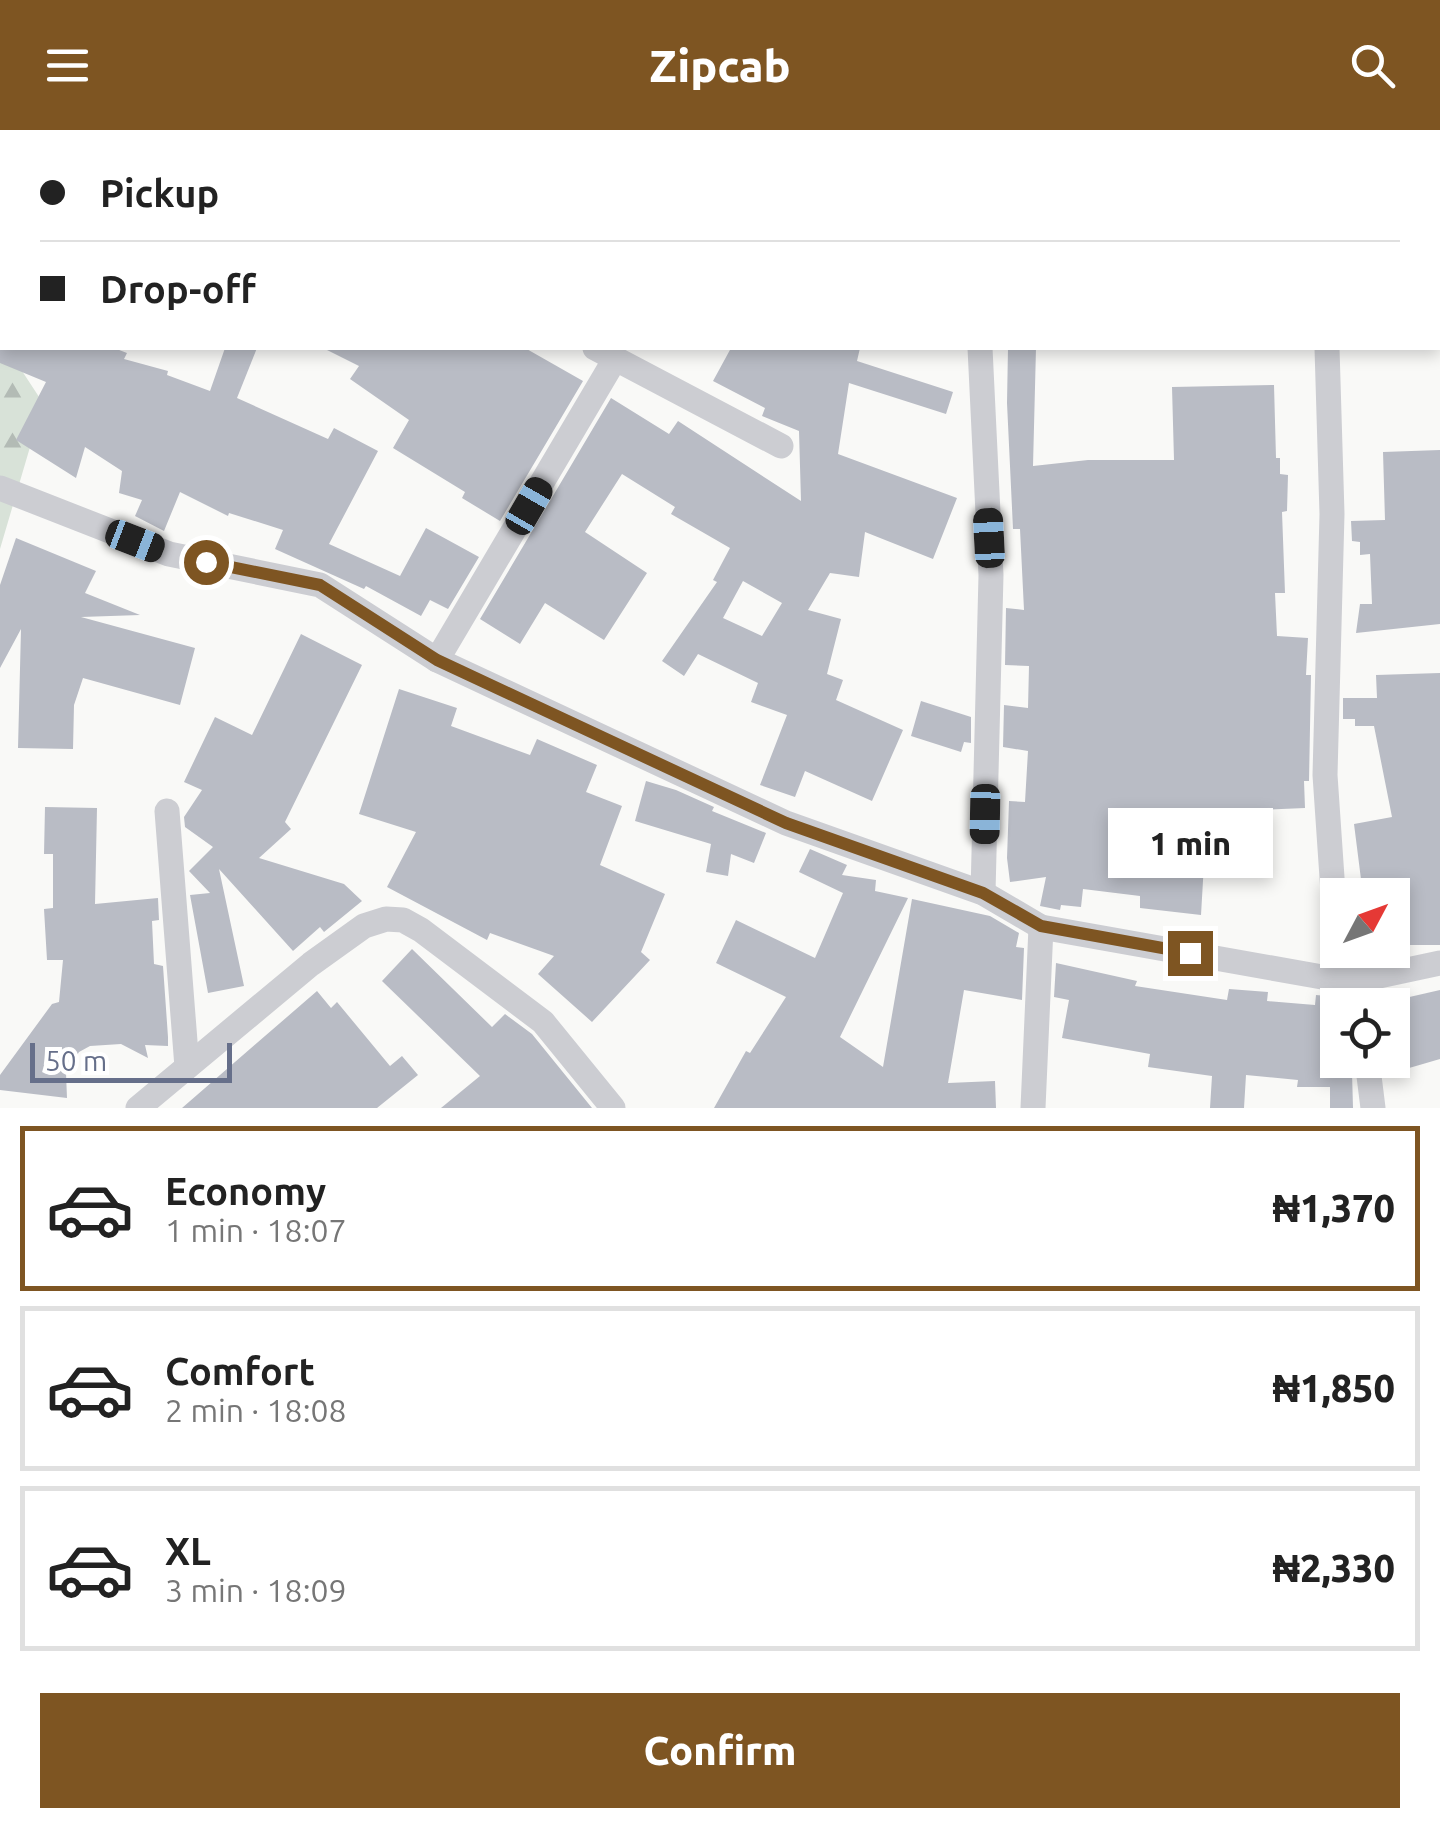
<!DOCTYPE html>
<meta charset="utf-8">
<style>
:root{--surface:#fff;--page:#f2f2f2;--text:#222;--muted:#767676;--line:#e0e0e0;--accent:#7e5522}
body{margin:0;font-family:Ubuntu,sans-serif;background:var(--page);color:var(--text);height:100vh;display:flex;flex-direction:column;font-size:38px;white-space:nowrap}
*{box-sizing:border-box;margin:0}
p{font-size:32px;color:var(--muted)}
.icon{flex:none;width:55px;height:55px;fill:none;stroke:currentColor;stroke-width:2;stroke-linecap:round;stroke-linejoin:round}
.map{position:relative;height:978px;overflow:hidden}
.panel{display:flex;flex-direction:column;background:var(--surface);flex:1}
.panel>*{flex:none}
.guide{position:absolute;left:0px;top:0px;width:1440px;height:220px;box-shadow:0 5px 15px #0003;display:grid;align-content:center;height:220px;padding:0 40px;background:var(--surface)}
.needle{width:65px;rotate:49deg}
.fabs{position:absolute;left:1320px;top:748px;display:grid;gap:20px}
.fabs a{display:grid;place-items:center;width:90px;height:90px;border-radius:0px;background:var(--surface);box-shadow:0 5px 15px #0003;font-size:50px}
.scale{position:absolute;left:30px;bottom:25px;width:202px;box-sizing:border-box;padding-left:10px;border:5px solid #666f8a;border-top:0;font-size:28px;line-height:35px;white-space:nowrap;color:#666f8a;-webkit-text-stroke:8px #fff;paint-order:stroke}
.end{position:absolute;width:45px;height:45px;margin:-22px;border:12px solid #7e5522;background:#fff;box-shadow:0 0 0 5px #fff}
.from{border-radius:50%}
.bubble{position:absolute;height:70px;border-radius:0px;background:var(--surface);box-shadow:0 5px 15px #0003;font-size:32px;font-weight:800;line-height:70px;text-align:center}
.car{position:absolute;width:30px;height:60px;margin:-30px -15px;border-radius:12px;box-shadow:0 0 8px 2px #0007;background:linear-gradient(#222 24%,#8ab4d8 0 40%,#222 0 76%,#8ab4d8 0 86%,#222 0)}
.guide b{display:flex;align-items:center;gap:35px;height:95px;font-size:38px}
.guide b+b{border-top:2px solid var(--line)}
.guide i{width:25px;height:25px;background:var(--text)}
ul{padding:18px 0 0;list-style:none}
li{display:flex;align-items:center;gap:30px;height:165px;margin:0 20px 15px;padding:0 20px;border:5px solid var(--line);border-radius:0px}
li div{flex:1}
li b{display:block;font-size:38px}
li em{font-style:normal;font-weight:800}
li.active{border-color:var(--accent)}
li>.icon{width:90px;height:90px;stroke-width:1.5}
.action{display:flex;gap:20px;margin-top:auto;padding:20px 40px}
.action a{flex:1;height:115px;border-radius:0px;background:var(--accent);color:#fff;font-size:40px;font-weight:800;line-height:115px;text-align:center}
header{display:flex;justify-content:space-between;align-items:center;height:130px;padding:0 40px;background:var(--accent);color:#fff;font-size:45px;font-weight:800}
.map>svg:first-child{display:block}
.forest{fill:url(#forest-firs)}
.building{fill:#b9bcc5;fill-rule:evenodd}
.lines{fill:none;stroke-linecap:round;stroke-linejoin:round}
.minor{stroke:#cccdd2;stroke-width:25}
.route{stroke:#7e5522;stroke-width:12}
</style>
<header><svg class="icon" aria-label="menu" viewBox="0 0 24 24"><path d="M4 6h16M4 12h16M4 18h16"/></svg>Zipcab<svg class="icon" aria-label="search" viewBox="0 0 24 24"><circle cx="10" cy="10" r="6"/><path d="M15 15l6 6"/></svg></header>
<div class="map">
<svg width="1440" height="978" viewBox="0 0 1440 978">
<defs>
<pattern id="forest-firs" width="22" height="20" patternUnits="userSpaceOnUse" patternTransform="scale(2.5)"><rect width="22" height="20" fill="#d8e2d8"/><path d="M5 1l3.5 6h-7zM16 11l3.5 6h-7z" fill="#b3bbb5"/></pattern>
</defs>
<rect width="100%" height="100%" fill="#f9f9f7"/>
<path class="forest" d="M0,207l2,11h5l36,55 -43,146z"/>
<g class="building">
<path d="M0,218h114l13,5 -3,6 44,12 -1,4 43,16 15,-43h32l-20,50 91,41 6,-11 44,23 -49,93 71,32 26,-48 53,29 -31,52 -18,-9 -9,16 -55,-30 -2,3 -89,-40 8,-19 -54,-17 -1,3 -48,-24 -16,39 -29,-15 7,-16 -23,-7 3,-22 -37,-24 -9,31 -60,-38 30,-58 -46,-19z"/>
<path d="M323,218h202l58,33 -83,140 -38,-23 3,-6 -72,-44 16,-28 -59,-41 9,-13z"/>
<path d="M731,218h129l-3,13 96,31 -7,22 -97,-31 -11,71 119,44 -24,61 -68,-27 -6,45 -29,-4 -22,37 33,9 -14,55 16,6 -7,20 67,30 -31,71 -67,-30 -10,26 -35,-12 27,-70 -36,-13 7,-19 -60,-29 -14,22 -22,-15 55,-79 -4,-2 17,-32 -59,-34 4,-7 -53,-33 -37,58 62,41 -43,67 -59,-37 -25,41 -40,-25 131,-221 58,36 9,-13 123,80 -2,-70 -37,-15 3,-8 -52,-27zM743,451l39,22 -20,33 -39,-18z"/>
<path d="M1008,218h28l-3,118 55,-6h86l-2,-73 102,-2 2,73h4v16l8,1 -1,36 -5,1 3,81h-10l2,43 31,2 -2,37h5l-2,106h-5l1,27 -98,4 -6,103 -61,-7v-12l-57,-7 -2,18 -20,-2 -1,5 -20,-4 6,-29 -36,5 -3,-24 2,-57 16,1 3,-51 -25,-4 1,-42 24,3 1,-42 -24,-1 1,-57 18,2 -4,-81h-7l-6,-126z"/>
<path d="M1440,320v174l-84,9 4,-29h12l-2,-50 -10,1v-13l-8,-1 -1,-20 34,-1 -2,-68z"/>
<path d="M16,408l80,33 -11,22 55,22 -59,2 114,31 -15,57 -97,-27 -9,27 -1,44 -55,-1 3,-119 -21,39v-83z"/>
<path d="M301,504l61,31 -77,157 6,7 -32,29 85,26 18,17 -38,31 -4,-5 -27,24 -74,-82 25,117 -36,7 -18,-98 20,-2 -21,-22 24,-24 -28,-20 -1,-10 18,-27 -18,-8 31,-65 37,18z"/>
<path d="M1440,543v272h-37l-2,-50h-38l-9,-71 38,-7 -18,-91h-19v-7h-12v-21h34l-1,-23z"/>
<path d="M399,559l58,19 -6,18 79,29 7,-16 60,26 -11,27 36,14 -22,59 65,29 -24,58 9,8 -58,62 -54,-48 16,-18 -64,-23 -3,7 -100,-53 29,-55 -57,-18z"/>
<path d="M921,571l50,16v26l-7,-1 -3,10 -50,-16z"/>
<path d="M646,651l30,9 38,17 -2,4 54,22 -12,30 -23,-9 -3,22 -22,-4 5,-28 -76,-23z"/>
<path d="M45,677l52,1 -2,96 63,-6 1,22 -7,1 2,43 9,2 5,71v9l-23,-1 3,13 -27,-14 -31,2 -11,6 -13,21 1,25 -67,-8v-15l52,-71 7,-2 4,-42h-16l-3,-51 9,-1v-54h-9z"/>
<path d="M810,719l37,16 -5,10 34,5 -1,11 33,7 -68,139 43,30 29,-168 78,17 29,17 -3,14 8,1 -2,52 -58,-10 -16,93 47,-2 1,27h-282l32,-57 4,2 36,-56 -70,-34 20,-43 79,38 28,-65 -44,-21z"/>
<path d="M412,819l80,78 13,-13 27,20 60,74h-151l39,-32 -98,-95z"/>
<path d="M1056,833l81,18 -2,5 92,14 2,-11 39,3 -1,9 48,4 1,-10 22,2 -4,75h18l1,36h-23v-21h-33l1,-7 -52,-5 -2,33h-34l2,-32 -64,-9 2,-13 -88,-16 7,-38 -15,-3z"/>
<path d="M1440,860v69l-48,14v-72z"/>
<path d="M317,861l14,17 6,-6 53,64 12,-10 16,19 -41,33h-195z"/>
</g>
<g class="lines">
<g class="minor">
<path d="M20,0l7,2"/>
<path d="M972,0v2"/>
<path d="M1321,0v2"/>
<path d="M284,2l1,-2"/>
<path d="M595,218l186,98"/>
<path d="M980,218l11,227 -8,318"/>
<path d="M1327,218l5,166 -7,261 14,205"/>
<path d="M0,358l169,66 151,31 117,75 349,163 197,70 58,34 298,53 26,-1 75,-16"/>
<path d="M437,530l178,-301"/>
<path d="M167,681l20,256"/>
<path d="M1365,849l1,26"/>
<path d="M1367,930l6,48"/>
<path d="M138,978l173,-144 53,-38 22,-7 17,1 18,10 122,92 70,86"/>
<path d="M1033,978l8,-181"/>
</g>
</g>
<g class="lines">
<path class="route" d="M206,432l114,23 117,75 349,163 197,70 58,33 149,27"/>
</g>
</svg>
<div class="fabs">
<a><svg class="needle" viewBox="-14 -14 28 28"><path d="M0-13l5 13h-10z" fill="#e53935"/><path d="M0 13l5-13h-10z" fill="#767676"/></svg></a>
<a><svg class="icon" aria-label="locate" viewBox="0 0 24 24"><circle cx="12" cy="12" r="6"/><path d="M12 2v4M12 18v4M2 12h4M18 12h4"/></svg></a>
</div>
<div class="scale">50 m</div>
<i class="end from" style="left:206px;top:432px"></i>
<i class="end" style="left:1190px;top:823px"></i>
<div class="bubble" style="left:1108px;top:678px;width:165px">1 min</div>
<i class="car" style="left:529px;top:376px;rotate:30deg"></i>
<i class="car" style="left:989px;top:408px;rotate:357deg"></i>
<i class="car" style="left:135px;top:411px;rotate:111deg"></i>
<i class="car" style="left:985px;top:684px;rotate:181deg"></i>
<div class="guide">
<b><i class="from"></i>Pickup</b>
<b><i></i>Drop-off</b>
</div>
</div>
<section class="panel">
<ul>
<li class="active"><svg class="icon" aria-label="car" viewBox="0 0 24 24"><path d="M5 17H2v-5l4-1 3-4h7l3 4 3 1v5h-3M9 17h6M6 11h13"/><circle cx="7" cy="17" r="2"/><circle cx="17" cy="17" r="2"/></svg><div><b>Economy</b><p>1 min · 18:07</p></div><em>₦1,370</em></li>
<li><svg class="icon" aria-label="car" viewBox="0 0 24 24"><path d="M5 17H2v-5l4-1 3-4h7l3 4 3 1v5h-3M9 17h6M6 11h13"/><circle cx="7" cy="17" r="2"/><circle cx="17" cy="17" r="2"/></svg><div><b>Comfort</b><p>2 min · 18:08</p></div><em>₦1,850</em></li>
<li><svg class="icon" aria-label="car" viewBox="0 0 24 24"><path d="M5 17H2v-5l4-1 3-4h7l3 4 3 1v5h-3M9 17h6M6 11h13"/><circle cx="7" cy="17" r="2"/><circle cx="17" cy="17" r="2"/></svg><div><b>XL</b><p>3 min · 18:09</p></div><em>₦2,330</em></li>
</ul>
<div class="action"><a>Confirm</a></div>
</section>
